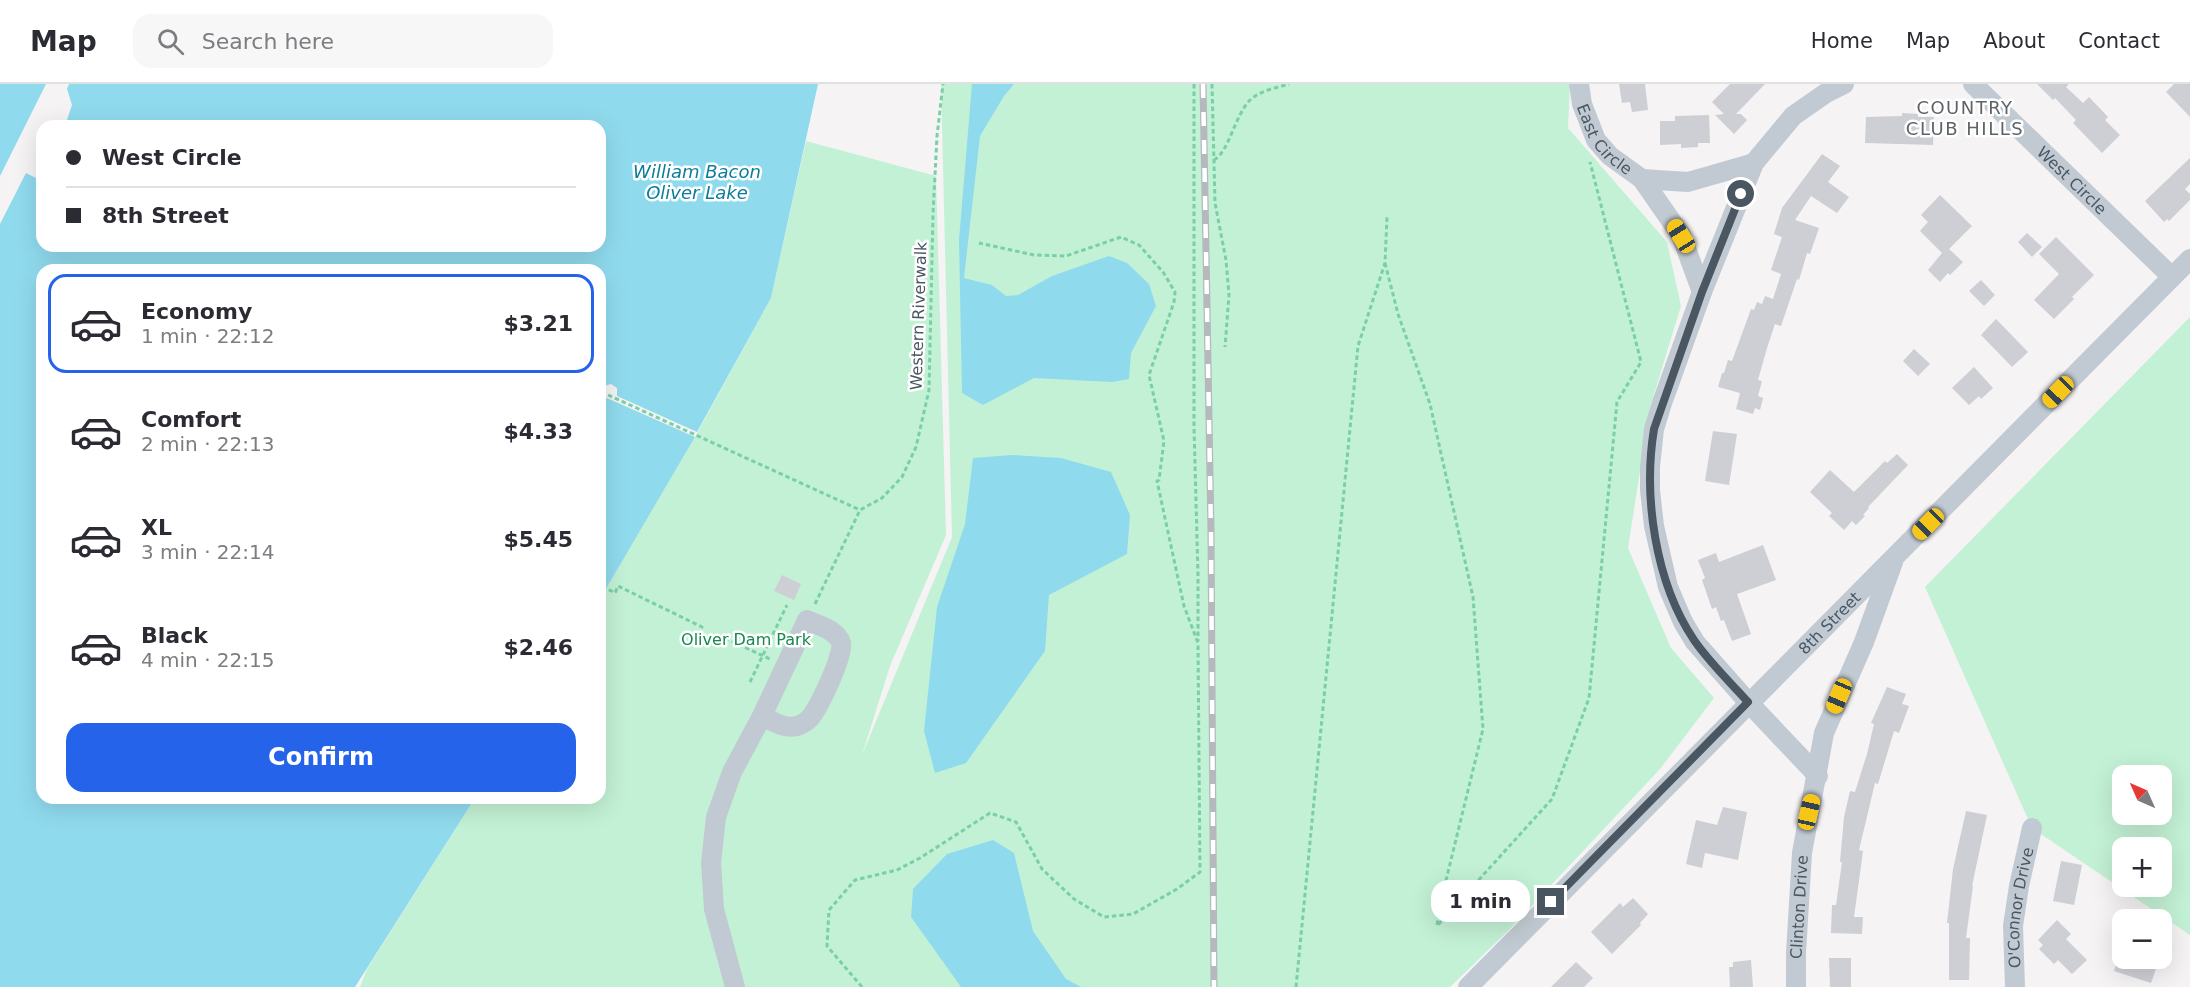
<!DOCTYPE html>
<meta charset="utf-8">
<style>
:root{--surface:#fff;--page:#f7f7f7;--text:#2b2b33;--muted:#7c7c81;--line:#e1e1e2;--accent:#2563eb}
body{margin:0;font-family:"DejaVu Sans",sans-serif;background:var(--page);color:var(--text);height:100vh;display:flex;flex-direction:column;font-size:22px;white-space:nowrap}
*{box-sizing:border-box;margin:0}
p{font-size:20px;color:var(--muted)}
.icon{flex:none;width:33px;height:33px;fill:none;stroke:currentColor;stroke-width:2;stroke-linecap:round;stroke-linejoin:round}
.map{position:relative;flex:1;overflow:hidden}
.side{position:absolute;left:36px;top:180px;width:570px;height:540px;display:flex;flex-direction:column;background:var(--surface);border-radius:18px;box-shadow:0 6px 24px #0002}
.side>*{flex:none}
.hud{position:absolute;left:36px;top:36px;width:570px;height:132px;border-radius:18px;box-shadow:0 6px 24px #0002;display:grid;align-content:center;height:132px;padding:0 30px;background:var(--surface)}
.needle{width:39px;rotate:315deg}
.fabs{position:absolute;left:2112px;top:681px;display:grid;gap:12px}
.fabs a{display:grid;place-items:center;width:60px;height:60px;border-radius:12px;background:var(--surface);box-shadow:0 6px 24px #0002;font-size:30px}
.end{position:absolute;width:27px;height:27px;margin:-14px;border:8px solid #4a5661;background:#fff;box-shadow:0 0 0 3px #fff}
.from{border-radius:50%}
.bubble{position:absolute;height:42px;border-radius:18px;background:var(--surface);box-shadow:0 6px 24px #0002;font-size:20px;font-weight:800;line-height:42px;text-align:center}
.car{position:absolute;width:18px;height:36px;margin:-18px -9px;border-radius:8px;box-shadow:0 0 4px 2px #0007;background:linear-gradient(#f5c518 24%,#345 0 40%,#f5c518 0 76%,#345 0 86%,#f5c518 0)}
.hud b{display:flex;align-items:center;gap:21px;height:57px;font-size:22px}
.hud b+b{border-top:2px solid var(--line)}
.hud i{width:15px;height:15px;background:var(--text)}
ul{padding:10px 0 0;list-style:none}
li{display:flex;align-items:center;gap:18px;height:99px;margin:0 12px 9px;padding:0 18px;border:3px solid transparent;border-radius:18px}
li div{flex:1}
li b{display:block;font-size:22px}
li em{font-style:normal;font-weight:800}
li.current{border-color:var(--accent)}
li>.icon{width:54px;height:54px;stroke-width:1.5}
.action{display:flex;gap:12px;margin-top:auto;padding:12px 30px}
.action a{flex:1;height:69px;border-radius:18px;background:var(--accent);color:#fff;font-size:24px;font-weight:800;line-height:69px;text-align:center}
header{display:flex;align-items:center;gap:36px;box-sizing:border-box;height:84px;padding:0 30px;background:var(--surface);border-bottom:2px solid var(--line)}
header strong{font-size:28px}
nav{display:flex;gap:33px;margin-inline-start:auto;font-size:21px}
.search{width:420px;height:54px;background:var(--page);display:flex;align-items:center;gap:15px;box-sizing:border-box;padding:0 21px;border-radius:18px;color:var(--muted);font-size:22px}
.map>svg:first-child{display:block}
.green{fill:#c3f1d5;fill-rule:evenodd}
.water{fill:#90daee}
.building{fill:#cdcfd5}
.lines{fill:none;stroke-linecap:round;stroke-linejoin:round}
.path{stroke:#7ad0a6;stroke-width:3;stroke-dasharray:4.5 3;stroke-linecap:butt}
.minor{stroke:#c1cad2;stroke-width:20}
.rail-casing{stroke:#b5b8bd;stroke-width:7}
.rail{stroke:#fff;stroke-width:4.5;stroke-dasharray:14;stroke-linecap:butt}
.route{stroke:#4a5661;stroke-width:8}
.labels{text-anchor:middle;stroke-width:5;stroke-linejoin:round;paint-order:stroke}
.street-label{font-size:16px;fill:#4a5661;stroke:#fff}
.park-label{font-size:16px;fill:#17864f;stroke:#fff}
.neighbourhood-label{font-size:18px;letter-spacing:1.5px;fill:#5f6368;stroke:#fff}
.water-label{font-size:18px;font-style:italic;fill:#0c7c9b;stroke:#fff}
</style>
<header>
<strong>Map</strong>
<div class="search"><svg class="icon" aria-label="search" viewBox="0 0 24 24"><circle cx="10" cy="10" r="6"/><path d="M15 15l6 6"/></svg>Search here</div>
<nav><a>Home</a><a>Map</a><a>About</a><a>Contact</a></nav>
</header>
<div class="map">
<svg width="2190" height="903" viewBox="0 0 2190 903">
<rect width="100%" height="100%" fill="#f5f3f3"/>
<g class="green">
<path d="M941,0h629l-2,44 99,114 14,64 -31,101 -22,141 43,100 43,50 -54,71 -150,160 -60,58h-1090l7,-18 108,-171h125v-199l95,-162 76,-139 35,-157 130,35 10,359 -56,131 -28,89 90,-218z"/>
<path d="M2190,233v618l-158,-107 -107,-241zM2122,692h40v38h-40zM2122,764h40v38h-40z"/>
</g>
<g class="water">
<path d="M0,0h46l-46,92z"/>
<path d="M69,0h749l-47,214 -74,134 -80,-36v-8l-6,-4 -7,2 -4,7v-123h-558v528h433l-120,189h-355v-763l26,-51 12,6 4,-8v75h558v-120h-535l7,-21 -5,-16z"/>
<path d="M972,0h42l-10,12 -24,40 -16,142 28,7 14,11 12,-1 34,-19 57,-20 18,7 22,21 7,22 -25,47 -2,26 -17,3 -78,-4 -51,27 -21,-12 -3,-153z"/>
<path d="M600,311l95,42 -95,162z"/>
<path d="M1012,371l49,3 50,14 19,43 -3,39 -78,41 -4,56 -79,112 -31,10 -11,-42 13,-124 28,-83 8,-66z"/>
<path d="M993,756l21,13 19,78 33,48 15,8h-120l-50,-70 2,-28 34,-35z"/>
</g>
<g class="building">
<path d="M1619,0h26l3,26 -16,2 -2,-10 -8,1z"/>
<path d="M1730,0h35l-29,30h5l6,6 -13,14 -19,-19 9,-1 -12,-12z"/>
<path d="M2037,0h32l-3,3 17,16 6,-6 19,20 -3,3 15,15 -18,18 -29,-30 3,-3 -21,-22 -2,2z"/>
<path d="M2174,0h16v33l-24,-25z"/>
<path d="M1902,29l16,1v3h16l-1,28 -68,-2 1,-26 36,-1z"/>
<path d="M1709,31l1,28h-12v4l-17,1v-4l-21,1v-24h15v-5z"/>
<path d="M1822,70l18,12 -12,16 21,15 -12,16 -26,-17 -16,24 24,8 -9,26 -3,-1 -8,27 -2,-1 -16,47 -6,-2 -8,24 -9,32 4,1 -4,15 5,2 -3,12 -5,-2 -2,6 -17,-5 4,-16 -22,-6 4,-14h2l4,-13 4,1 19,-52 3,1 3,-8 5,2 3,-8 8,3 8,-25 -10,-4 11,-33 -8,-3 8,-26z"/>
<path d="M2190,74v26l-5,5 5,5v6l-21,21 -2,-2 -3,3 -19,-21z"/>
<path d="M1940,111l32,31 -23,23 14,13 -13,13 -2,-2 -8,9 -12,-12 14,-17 -22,-22 8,-9 -7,-7z"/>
<path d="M2027,149l15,14 -10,10 -14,-15z"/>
<path d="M2056,153l38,38 -22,22 2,2 -20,20 -20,-19 25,-26 -20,-20z"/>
<path d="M1981,196l14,15 -11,11 -15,-15z"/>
<path d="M1996,235l32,33 -16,15 -31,-32z"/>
<path d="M1914,265l16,15 -12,12 -15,-15z"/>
<path d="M1974,283l19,21 -12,11 -2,-3 -10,9 -17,-17z"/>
<path d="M1713,347l24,3 -8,51 -24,-4z"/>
<path d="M1897,370l11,11 -40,42 1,1 -6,7 2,1 -9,9 -4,-4 -8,9 -15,-14 3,-3 -22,-21 20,-22 24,22 31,-31 2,2z"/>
<path d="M1763,461l13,35 -39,14 14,40 -19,7 -8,-21 -3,1 -5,-14 -4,2 -10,-29 3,-2 -7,-18 18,-7 3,9z"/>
<path d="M782,491l19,9 -7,16 -20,-9z"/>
<path d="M1887,603l19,7 -4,10 7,2 -10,27 -5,-2 -16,53 -3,-1 -16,67 4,1 -9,66h9l-1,17 -31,-1 1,-28h4l6,-43h-2l4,-45 6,-26 5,1 12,-38 7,-30 -3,-1z"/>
<path d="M1723,723l24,5 -9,48 -33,-7 -3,15 -16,-4 10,-44 21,5z"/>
<path d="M1966,727l21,4 -15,71h1l-7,52h4l-1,42h-20v-57h-2l6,-54z"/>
<path d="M2061,777l21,4 -8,40 -21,-4z"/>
<path d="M1633,814l15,16 -8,9 1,2 -29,29 -21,-22 29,-29 3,4z"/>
<path d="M2057,836l14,14 -5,5 21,21 -15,14 -14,-14 -4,4 -15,-15 4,-4 -5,-5z"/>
<path d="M1829,874h22v29h-21z"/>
<path d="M2118,874h26l14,5 -7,20 -37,-12z"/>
<path d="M1751,876l2,27h-23l-1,-20h4v-5z"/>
<path d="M1576,878l17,16 -9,9h-33z"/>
</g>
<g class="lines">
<g class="path">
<path d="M1194,0v343l4,148v66"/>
<path d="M1212,0l3,119 11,57 3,35 -4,52"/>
<path d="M1214,76c15,-8 21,-45 36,-60 11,-10 26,-12 39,-16"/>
<path d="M1385,179l13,51 32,90 43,193 10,132 -44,180 -2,17 115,-127 37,-101 28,-296 24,-40 -51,-200"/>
<path d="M608,311l252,115"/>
<path d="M600,492l6,3 -4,7 13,7 3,-7 84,41 -4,8 14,6 4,-7 54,25"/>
<path d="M815,520l45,-94 22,-12 20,-21 14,-30 13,-57 4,-176 4,-78 6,-52"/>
<path d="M750,598l37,-77"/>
<path d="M862,903l-35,-41 2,-36 26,-30 42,-10 23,-12 70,-45 26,9 26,47 32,30 30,18 29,-3 44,-25 23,-17 -2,-229 -14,-37 -27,-125 2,-1 5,-39 -15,-66 25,-73 1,-10 -12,-20 -24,-27 -18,-8 -55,19 -32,-1 -55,-12"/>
<path d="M1296,903l62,-641 27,-83 2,-46"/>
</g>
<g class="minor">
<path id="s1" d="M1579,0l3,20 14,36 14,16 32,23 46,3 66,-19"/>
<path id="s2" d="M1973,0l199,193"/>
<path d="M1642,95l39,56 21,57"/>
<path d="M1818,692l-70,-74 -53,-60 -12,-20 -15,-35 -14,-61 -4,-36v-23l4,-38 8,-26 40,-111 52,-129 39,-47 33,-23 18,-9"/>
<path d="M735,903l-21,-78 -3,-46 5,-46 16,-45 30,-56 45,-96c11,5 30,10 34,23 3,12 -23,67 -32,76 -3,3 -9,6 -12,7 -13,3 -25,-5 -35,-10"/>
<path id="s3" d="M1468,903l722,-728"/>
<path id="s4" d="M1796,903v-34l6,-100 22,-120 40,-91 29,-80"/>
<path id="s5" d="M2015,903l-2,-61 6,-40 13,-58"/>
</g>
<g class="rail-casing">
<path id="rail" d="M1203,0l8,448 3,455"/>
</g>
<use href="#rail" class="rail"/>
</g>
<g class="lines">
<path class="route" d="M1551,818l197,-200c-18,-20 -39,-40 -54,-62 -39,-58 -51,-144 -40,-211l48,-137 39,-98"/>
</g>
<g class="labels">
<g class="street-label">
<text dy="6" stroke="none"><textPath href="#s1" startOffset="63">East Circle</textPath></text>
<text dy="6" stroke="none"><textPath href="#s2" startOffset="138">West Circle</textPath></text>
<text transform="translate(918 232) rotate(-88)" y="6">Western Riverwalk</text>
<text dy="6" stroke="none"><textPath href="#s3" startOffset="513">8th Street</textPath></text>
<text dy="6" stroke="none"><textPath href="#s4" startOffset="80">Clinton Drive</textPath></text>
<text dy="6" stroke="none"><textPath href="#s5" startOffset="80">O'Connor Drive</textPath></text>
</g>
<g class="park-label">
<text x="746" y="561">Oliver Dam Park</text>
</g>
<g class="neighbourhood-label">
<text x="1965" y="30">COUNTRY<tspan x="1965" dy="21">CLUB HILLS</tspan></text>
</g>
<g class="water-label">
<text x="697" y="94">William Bacon<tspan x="697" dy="21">Oliver Lake</tspan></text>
</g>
</g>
</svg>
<div class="fabs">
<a><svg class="needle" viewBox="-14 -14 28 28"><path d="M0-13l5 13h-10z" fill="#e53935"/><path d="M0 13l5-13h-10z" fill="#7c7c81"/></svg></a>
<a>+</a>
<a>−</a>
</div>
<i class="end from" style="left:1741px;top:110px"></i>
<i class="end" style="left:1551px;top:818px"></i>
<div class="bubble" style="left:1431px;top:796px;width:99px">1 min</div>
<i class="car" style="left:1681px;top:152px;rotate:328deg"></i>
<i class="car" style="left:2058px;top:308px;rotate:224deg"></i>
<i class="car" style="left:1928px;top:440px;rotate:225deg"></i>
<i class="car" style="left:1839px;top:612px;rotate:203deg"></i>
<i class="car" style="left:1809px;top:728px;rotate:13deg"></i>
<div class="hud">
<b><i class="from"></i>West Circle</b>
<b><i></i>8th Street</b>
</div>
<section class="side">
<ul>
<li class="current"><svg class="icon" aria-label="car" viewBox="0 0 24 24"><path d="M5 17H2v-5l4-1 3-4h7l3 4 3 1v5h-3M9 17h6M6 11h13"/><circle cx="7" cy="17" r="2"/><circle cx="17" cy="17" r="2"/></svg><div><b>Economy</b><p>1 min · 22:12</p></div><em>$3.21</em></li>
<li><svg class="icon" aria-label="car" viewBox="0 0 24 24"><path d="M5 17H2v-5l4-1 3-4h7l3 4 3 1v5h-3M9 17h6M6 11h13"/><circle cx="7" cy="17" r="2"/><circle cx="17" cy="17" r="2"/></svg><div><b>Comfort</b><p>2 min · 22:13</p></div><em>$4.33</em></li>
<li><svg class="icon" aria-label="car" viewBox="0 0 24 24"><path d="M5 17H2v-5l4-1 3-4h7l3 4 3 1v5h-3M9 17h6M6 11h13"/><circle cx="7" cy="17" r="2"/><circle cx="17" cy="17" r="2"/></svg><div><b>XL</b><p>3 min · 22:14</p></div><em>$5.45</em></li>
<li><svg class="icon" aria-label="car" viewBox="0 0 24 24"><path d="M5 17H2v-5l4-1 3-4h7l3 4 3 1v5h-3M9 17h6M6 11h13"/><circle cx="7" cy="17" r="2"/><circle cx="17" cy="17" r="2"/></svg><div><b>Black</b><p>4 min · 22:15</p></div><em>$2.46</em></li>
</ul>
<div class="action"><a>Confirm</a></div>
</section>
</div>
